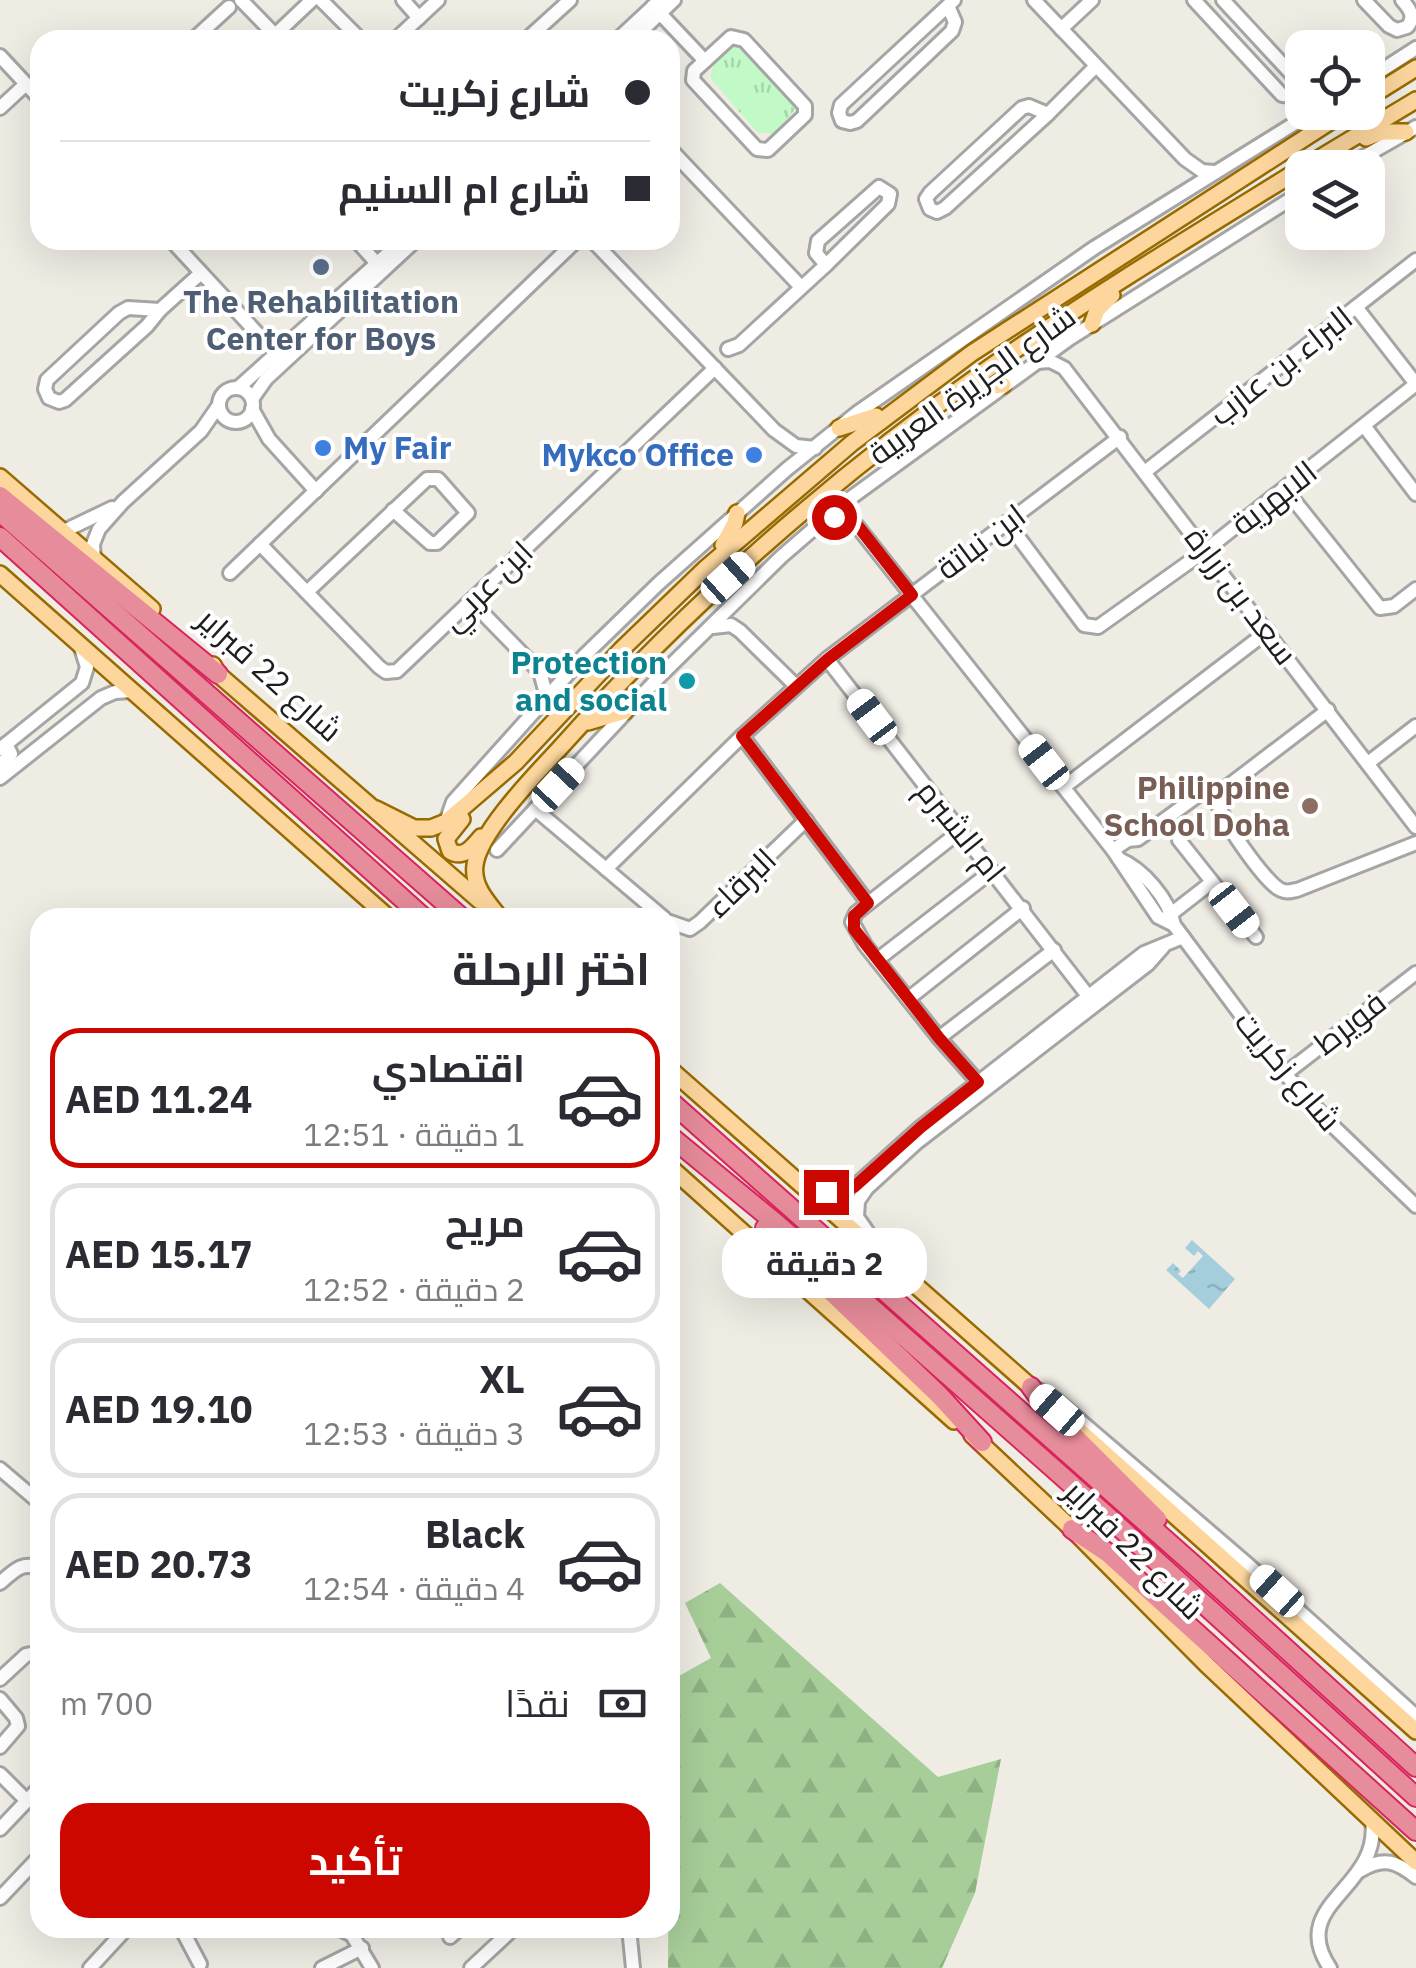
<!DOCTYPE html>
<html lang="ar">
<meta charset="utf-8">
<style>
:root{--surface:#fff;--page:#f7f7f7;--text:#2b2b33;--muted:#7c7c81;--line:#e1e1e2;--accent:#cc0700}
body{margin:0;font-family:"IBM Plex Sans",Cairo,sans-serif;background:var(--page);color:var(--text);direction:rtl;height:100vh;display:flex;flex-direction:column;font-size:38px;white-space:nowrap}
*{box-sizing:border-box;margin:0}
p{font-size:32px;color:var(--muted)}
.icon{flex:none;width:55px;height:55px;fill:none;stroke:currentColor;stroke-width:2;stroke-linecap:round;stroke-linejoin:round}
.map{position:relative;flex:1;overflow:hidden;direction:ltr}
.sheet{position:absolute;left:30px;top:908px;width:650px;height:1030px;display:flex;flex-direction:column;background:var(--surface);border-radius:30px;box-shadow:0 10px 40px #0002;direction:rtl}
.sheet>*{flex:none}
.guide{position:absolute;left:30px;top:30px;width:650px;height:220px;border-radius:30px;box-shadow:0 10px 40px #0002;direction:rtl;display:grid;align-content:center;height:220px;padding:0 30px;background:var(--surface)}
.buttons{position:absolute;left:1285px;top:30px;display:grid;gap:20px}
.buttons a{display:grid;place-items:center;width:100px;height:100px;border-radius:20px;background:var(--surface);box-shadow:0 10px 40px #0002;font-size:50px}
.end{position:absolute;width:45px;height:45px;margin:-22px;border:12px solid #cc0700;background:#fff;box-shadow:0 0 0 5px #fff}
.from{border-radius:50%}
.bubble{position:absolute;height:70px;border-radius:30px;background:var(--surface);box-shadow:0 10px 40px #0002;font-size:32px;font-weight:700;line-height:70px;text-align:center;direction:rtl}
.car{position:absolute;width:30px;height:60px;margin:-30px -15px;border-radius:12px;box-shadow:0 0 8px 2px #0007;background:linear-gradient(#fff 24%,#345 0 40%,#fff 0 76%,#345 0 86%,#fff 0)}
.guide b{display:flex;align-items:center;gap:35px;height:95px;font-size:38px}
.guide b+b{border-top:2px solid var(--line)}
.guide i{width:25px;height:25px;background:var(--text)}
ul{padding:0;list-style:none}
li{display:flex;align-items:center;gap:30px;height:140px;margin:0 20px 15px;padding:0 10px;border:5px solid var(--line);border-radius:30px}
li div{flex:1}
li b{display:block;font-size:38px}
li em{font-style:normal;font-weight:700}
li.selected{border-color:var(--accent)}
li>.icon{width:90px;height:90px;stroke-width:1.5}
h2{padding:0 30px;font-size:45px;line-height:120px}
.pay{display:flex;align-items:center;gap:25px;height:110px;padding:0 30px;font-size:38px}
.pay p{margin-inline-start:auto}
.primary-button{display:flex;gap:20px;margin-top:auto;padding:20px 30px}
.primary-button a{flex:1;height:115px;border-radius:30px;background:var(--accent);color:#fff;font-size:40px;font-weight:700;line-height:115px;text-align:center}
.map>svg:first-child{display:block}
.forest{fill:url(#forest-firs)}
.park{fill:url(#park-tufts)}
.water{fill:url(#water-ripples)}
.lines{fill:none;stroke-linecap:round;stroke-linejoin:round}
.minor-casing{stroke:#a5a5a5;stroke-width:18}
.major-casing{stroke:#986b00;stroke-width:20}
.highway-casing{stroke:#da245d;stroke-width:22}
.minor{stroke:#fff;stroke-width:12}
.major{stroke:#fcd69d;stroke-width:15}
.highway{stroke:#e68c9a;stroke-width:18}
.route{stroke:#cc0700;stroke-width:12}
.service-dot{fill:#5c6f8a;stroke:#fff;stroke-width:4}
.shop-dot{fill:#3f7fe0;stroke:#fff;stroke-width:4}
.culture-dot{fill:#0f9aa8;stroke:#fff;stroke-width:4}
.education-dot{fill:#8d6e63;stroke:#fff;stroke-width:4}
.labels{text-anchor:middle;stroke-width:8;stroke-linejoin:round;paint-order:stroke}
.service-label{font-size:32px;font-weight:bold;fill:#4e5e75;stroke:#fff}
.street-label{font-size:32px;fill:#1e1e1e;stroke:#fff}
.shop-label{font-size:32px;font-weight:bold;fill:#366cbe;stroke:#fff;text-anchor:start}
.culture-label{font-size:32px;font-weight:bold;fill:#0d838f;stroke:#fff;text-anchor:end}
.education-label{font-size:32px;font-weight:bold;fill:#785e54;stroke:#fff;text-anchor:end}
</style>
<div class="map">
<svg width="1416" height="1968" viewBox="0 0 1416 1968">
<defs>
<pattern id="forest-firs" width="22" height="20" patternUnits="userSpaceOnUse" patternTransform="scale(2.5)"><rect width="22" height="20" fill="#a7ce99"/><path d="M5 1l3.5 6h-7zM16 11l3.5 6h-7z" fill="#8fb083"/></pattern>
<pattern id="park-tufts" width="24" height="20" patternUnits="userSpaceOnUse" patternTransform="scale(2.5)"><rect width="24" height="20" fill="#c1f9c7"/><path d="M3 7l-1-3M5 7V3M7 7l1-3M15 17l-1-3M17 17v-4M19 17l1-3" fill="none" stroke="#a5d5aa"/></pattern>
<pattern id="water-ripples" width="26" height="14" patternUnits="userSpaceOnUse" patternTransform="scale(2.5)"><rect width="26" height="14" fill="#a5cedd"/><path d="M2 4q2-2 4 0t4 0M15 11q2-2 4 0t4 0" fill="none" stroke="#8eb0bd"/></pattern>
</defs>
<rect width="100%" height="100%" fill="#efece4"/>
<path class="forest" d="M720,1583l218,194 63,-18 -26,134 -33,75h-274l2,-287 41,-23 -26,-55z"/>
<path class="park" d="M738,45l59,62 -23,27 -17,-2 -46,-53c-2,-14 14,-30 27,-34z"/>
<path class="water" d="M1192,1240l43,39 -26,30 -43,-39 7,-7 8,8 -3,3 5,4 20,-22 -5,-5 -4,5 -9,-8z"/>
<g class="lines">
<g class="minor-casing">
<g id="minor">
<path d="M241,0l39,40"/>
<path d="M321,0l40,40"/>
<path d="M403,0l16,18"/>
<path d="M1034,0l151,159 17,12 12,1"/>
<path d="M1194,0l88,95 13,1 5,-8 -2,-7 -75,-81"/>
<path d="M1364,0l25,26 8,4 10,-3c9,-10 3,-18 -5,-27"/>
<path d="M653,6l52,55"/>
<path d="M948,6l7,16 -3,9 -95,90 -7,2 -8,-2 -3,-8 2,-8 113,-105"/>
<path d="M1061,29l31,-29"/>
<path d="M275,35l37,-35"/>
<path d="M731,37l13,3 61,66v9l-37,35 -11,-1 -64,-69 1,-9z"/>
<path d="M193,40l36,-33"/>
<path d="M395,40l43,-40"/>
<path d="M526,40l44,-40"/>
<path d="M617,40l43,-40"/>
<path d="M632,40l42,-40"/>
<path d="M0,56l40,43"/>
<path d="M1368,79l48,-31"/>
<path d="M1029,106l19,8 -103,94 -8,4 -7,-3 -4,-10 4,-6 92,-85z"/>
<path d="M0,108l26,-24"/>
<path d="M1048,114l48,-48"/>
<path d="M670,149l131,138"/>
<path d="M1344,168l72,-41"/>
<path d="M879,187l11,7 -2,10 -62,61 -10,-12 2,-12z"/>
<path d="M171,240l111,120"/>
<path d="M356,240l25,28"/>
<path d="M592,240l182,190 22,16 19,2"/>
<path d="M1356,307l60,77"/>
<path d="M128,308l32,2 -13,16 -82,74 -6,2 -10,-4 -4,-9 2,-9 72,-67z"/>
<path d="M160,310l41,-37"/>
<path d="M728,349l11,-4 87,-80"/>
<path d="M1037,362l13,-1 14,7 352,459"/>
<path d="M238,388l165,-148"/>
<circle cx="236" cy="405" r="17"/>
<path d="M252,399l14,-20 150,-139"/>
<path d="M252,409l17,30 47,52"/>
<path d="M1365,427l51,67"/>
<path d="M1146,471l270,-211"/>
<path d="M1285,489l95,119 14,-2 22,-17"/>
<path d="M826,518h17l14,8 256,324 45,67 16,8"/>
<path d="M1007,522l77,103 14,2 108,-77 210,-166"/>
<path d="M62,532l50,-24"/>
<path d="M260,544l119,123 7,5 11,-1 318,-303"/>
<path d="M94,560l-1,-16 6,-15 24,-27 78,-71 18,-26"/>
<path d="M230,573l347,-333"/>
<path d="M307,592l120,-113h11l30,34 -31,30h-7l-37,-33"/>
<path d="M471,601l69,71 7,25"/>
<path d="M713,627l18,-2 9,6 56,55"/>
<path d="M827,659l265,342"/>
<path d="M1328,710l-105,80 -6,9c0,15 49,85 64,91 6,3 9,1 16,0l119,-47"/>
<path d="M742,736l126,167"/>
<path d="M0,749l82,-66 5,-16 -6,-19"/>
<path d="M1368,763l48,-37"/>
<path d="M0,765l11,-11 -5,-10"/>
<path d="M0,778l101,-80 14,-6 18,-1"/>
<path d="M1064,787l204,-156"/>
<path d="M535,809l129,109"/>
<path d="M446,822l7,-20 131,-146 74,-72 129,-115 70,-56 237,-165 219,-136"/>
<path d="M959,832l-103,81 -4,9 13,23 74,93 39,44"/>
<path d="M1179,840l77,97"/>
<path d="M497,850l163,-174 121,-119 60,-52 228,-166 233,-147"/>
<path d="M1113,850l15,-10 10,-1 59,-43"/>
<path d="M1119,859c24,10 50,40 55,66l111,149 48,52 83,80"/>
<path d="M606,869l136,-133 85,-77 293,-222"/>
<path d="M1167,917l45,-35"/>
<path d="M670,922l20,7 10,-7 106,-102"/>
<path d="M877,960l115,-89"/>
<path d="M908,999l115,-91"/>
<path d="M939,1038l115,-88"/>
<path d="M1285,1074l131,-101"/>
<path d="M801,1178l25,13 13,1 15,-5 67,-60 223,-174 39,-16"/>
<path d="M873,1240l-16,-23 1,-16 9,-13 49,-45 232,-179 15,-17"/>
<path d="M1036,1389l20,11 189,162 171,154"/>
<path d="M0,1469l40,34"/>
<path d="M0,1583c13,-11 22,-23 40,-14"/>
<path d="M0,1679l26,-24 14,-3"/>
<path d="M0,1699l16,19 2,8 -18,21"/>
<path d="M0,1774l27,27"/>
<path d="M0,1829l40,-42"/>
<path d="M1361,1870c23,-14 36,-8 55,7"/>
<path d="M0,1898l40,-42"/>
<path d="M181,1928l19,36"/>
<path d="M338,1928l14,7 20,33"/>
<path d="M629,1928l4,40"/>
<path d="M450,1937l10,-9"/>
<path d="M90,1968l37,-40"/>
<path d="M322,1968l40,-20"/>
<path d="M471,1968l43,-40"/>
<path d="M1330,1968c-44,-65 52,-79 42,-148"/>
</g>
</g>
<g class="major-casing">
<g id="major">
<path d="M1368,98l48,-30"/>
<path d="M1366,138l16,-6h24"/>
<path d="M1303,168l113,-68"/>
<path d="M1092,324l5,-14 15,-15"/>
<path d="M964,395l16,-8 23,-2"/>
<path d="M839,428l37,-12"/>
<path d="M0,477l152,132"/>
<path d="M723,545l12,-22 2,-10"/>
<path d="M0,574l389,344"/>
<path d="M213,665l5,9 262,227"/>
<path d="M588,722l37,-11"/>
<path d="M376,809l38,19h17l15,-6 70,-60 105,-112 85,-82 146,-125 120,-90 373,-241"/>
<path d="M462,819l-16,20 4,12c13,8 22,-3 31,-14"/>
<path d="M500,918c-12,-16 -28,-31 -25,-53 4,-33 61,-91 84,-116 128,-143 274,-271 430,-381 102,-71 208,-135 313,-200"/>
<path d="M670,1069l370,326"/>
<path d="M670,1167l284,254"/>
<path d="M1072,1424l344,307"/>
<path d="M972,1435l100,94 134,135 210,198"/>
</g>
</g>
<g class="highway-casing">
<g id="highway">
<path d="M0,496l218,178"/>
<path d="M0,512l462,406"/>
<path d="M0,537l424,381"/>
<path d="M670,1101l525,465 221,201"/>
<path d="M670,1136l107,88 329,291 310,282"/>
<path d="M765,1228l175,168 42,46"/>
<path d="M1031,1387l17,23 109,109"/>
<path d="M1072,1529l36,24 308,278"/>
</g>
</g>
<use href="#minor" class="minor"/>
<use href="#major" class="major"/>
<use href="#highway" class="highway"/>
</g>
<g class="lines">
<path class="route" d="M826,1192h16l12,-5 67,-60 57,-45 -39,-44 -85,-109v-13l14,-13 -126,-167 86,-77 84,-64 -54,-69 -24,-9"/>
</g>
<circle class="service-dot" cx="321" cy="267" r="10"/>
<g class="shop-dot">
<circle cx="323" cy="448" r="10"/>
<circle cx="754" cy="455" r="10"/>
</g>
<circle class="culture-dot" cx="687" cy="681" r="10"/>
<circle class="education-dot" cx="1310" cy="806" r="10"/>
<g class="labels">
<g class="service-label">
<text x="321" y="313">The Rehabilitation<tspan x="321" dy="37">Center for Boys</tspan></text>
</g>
<g class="street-label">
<text transform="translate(1281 366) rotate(-38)" y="11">البراء بن عازب</text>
<text transform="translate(972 385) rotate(-36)" y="11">شارع الجزيرة العربية</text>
<text transform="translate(1274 498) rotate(-38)" y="11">الابهرية</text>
<text transform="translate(981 542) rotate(-37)" y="11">ابن نباتة</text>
<text transform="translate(487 586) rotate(-44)" y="11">ابن عربي</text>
<text transform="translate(1241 596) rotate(53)" y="11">سعد بن زرارة</text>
<text transform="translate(270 675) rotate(42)" y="11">شارع 22 فبراير</text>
<text transform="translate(961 831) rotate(51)" y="11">ام الشبرم</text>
<text transform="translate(741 883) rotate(-44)" y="11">البرقاء</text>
<text transform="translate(1350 1023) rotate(-38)" y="11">فويرط</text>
<text transform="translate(1288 1071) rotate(50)" y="11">شارع زكريت</text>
<text transform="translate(1134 1550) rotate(45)" y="11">شارع 22 فبراير</text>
</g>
<g class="shop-label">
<text x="343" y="459">My Fair</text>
<text x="734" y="466" text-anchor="end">Mykco Office</text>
</g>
<g class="culture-label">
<text x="667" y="674">Protection<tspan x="667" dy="37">and social</tspan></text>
</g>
<g class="education-label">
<text x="1290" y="799">Philippine<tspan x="1290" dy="37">School Doha</tspan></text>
</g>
</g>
</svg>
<div class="buttons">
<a><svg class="icon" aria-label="locate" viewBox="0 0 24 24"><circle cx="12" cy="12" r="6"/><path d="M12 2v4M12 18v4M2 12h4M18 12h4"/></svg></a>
<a><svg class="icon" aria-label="layers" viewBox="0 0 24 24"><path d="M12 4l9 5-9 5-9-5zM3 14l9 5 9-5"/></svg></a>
</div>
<i class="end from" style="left:834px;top:517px"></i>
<i class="end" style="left:826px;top:1192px"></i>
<div class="bubble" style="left:722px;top:1228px;width:205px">2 دقيقة</div>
<i class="car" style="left:728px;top:578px;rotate:48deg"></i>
<i class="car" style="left:872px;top:717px;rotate:323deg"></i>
<i class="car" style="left:1044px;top:762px;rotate:322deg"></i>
<i class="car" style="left:558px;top:785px;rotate:43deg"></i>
<i class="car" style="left:1234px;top:910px;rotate:142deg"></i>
<i class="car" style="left:1057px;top:1410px;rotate:311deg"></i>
<i class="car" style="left:1277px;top:1591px;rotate:312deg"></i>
<div class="guide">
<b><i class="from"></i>شارع زكريت</b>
<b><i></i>شارع ام السنيم</b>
</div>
<section class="sheet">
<h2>اختر الرحلة</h2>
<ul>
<li class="selected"><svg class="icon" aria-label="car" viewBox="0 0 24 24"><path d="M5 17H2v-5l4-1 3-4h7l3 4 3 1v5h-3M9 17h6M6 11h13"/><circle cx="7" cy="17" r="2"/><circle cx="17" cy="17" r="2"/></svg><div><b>اقتصادي</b><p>1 دقيقة · 12:51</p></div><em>AED 11.24</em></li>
<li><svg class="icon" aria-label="car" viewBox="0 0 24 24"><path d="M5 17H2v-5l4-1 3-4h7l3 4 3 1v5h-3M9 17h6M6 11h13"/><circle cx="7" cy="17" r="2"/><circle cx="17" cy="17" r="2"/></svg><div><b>مريح</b><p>2 دقيقة · 12:52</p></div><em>AED 15.17</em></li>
<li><svg class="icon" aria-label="car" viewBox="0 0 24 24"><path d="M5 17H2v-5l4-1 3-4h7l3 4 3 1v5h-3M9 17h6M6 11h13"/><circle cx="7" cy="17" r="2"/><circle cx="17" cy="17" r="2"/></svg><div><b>XL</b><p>3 دقيقة · 12:53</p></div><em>AED 19.10</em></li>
<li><svg class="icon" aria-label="car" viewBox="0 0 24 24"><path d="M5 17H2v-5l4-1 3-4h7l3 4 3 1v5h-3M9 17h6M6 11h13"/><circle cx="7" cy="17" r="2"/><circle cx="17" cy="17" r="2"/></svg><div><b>Black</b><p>4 دقيقة · 12:54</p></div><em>AED 20.73</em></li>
</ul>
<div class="pay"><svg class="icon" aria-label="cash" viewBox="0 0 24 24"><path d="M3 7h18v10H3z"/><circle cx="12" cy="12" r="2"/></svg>نقدًا<p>700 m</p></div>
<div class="primary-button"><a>تأكيد</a></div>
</section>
</div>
